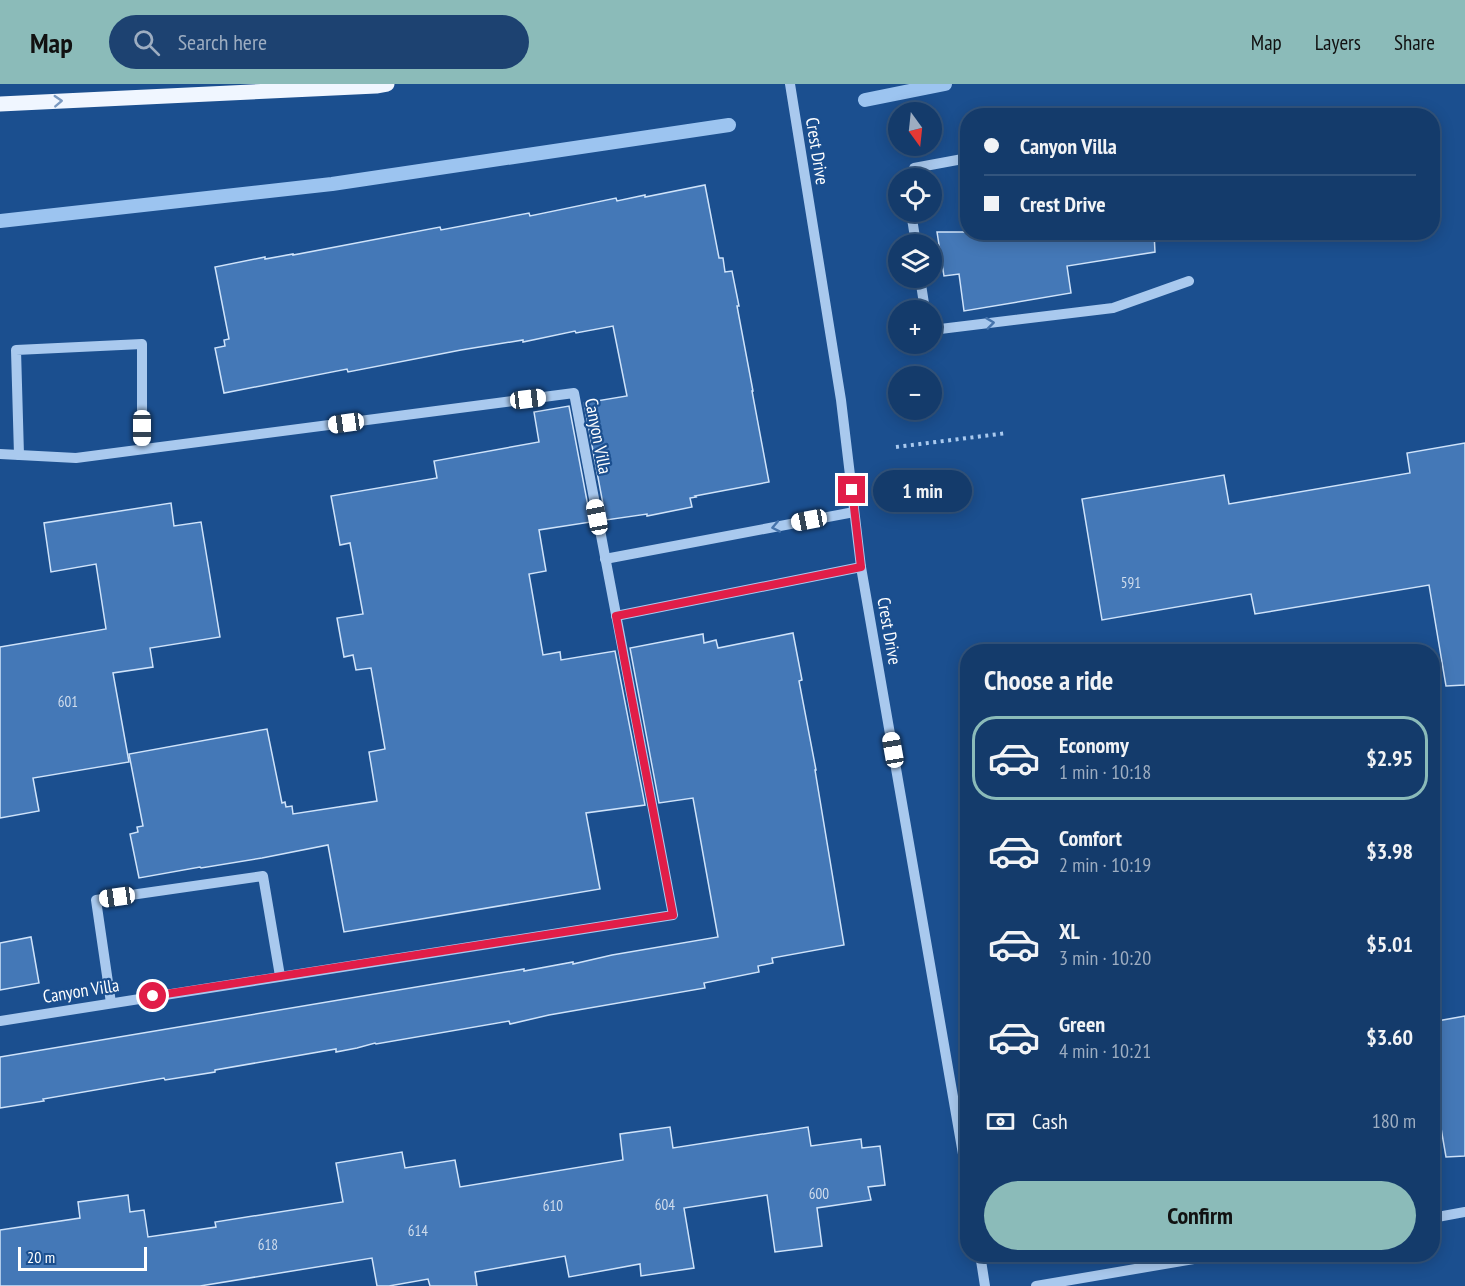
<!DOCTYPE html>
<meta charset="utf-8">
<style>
:root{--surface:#143b6b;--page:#1d4271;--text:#f1f3f6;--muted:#9dadc1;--line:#33557e;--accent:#8bbbb9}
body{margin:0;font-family:"PT Sans Narrow",sans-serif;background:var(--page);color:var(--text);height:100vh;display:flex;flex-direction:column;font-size:22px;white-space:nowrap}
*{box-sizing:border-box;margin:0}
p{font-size:20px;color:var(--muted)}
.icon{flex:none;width:33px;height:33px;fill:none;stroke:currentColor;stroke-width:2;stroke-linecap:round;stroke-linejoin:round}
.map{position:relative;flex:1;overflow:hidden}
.side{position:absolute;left:960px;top:560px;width:480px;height:618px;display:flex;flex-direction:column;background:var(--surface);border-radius:24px;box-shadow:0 3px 15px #0003,0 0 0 2px var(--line)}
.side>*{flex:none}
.top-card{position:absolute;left:960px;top:24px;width:480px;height:132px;border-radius:24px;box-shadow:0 3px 15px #0003,0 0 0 2px var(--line);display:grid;align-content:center;height:132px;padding:0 24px;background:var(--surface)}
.needle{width:39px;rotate:165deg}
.buttons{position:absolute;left:888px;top:18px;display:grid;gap:12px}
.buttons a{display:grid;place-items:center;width:54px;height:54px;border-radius:50%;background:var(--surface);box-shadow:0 3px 15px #0003,0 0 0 2px var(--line);font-size:30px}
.scale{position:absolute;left:18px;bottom:15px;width:129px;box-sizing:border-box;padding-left:6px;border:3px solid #fff;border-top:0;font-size:16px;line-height:21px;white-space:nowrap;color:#fff;-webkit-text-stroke:4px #1b4f8f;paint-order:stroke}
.end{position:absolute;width:27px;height:27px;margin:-14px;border:8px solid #e11d48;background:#fff;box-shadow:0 0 0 3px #fff}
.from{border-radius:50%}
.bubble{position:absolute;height:42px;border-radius:21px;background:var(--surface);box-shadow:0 3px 15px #0003,0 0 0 2px var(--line);font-size:20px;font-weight:700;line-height:42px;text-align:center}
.car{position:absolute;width:18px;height:36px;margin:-18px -9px;border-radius:8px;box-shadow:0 0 4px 2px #0007;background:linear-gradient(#fff 24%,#345 0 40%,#fff 0 76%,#345 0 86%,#fff 0)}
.top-card b{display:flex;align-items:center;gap:21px;height:57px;font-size:22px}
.top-card b+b{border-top:2px solid var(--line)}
.top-card i{width:15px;height:15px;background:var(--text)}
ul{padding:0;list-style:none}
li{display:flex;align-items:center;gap:18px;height:84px;margin:0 12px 9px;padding:0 12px;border:3px solid transparent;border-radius:24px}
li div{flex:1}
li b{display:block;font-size:22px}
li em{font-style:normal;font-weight:700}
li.selected{border-color:var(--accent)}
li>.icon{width:54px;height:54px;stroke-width:1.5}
h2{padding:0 24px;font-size:27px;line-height:72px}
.pay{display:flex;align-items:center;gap:15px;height:66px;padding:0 24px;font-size:22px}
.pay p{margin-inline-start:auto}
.primary-button{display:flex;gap:12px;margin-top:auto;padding:12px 24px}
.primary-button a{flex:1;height:69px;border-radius:36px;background:var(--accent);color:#111;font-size:24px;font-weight:700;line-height:69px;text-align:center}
header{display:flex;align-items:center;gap:36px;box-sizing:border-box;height:84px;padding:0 30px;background:var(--accent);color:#111}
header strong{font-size:28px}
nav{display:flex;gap:33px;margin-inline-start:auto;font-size:21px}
.search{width:420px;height:54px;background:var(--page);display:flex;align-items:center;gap:15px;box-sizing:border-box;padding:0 21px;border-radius:33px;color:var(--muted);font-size:22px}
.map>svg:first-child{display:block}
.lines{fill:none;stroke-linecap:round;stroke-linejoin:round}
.stream{stroke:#9cc4f0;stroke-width:14}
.building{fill:#4478b7;stroke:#cfe3fa;stroke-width:1.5}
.path{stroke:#a9c9ee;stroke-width:4;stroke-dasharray:3 4.5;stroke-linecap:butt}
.minor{stroke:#a9c9ee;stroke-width:10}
.major{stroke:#f0f6ff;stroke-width:15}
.oneway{stroke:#7b9ac1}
.oneway2{stroke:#4674ac}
.route{stroke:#e11d48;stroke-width:8}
.labels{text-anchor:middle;stroke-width:4.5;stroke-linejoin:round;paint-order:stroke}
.number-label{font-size:15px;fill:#d0dded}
.street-label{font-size:18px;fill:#fff;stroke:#1b4f8f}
</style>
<header>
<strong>Map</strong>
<div class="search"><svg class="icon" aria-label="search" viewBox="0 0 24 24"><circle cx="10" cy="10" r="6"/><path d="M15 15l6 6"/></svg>Search here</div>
<nav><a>Map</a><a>Layers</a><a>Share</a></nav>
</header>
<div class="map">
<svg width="1465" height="1202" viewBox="0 0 1465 1202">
<rect width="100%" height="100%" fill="#1b4f8f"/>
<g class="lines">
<g class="stream">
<path d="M865,16l80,-16"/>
<path d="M0,137l332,-37 397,-59"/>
</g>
</g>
<g class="building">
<path d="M705,101l14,73h4l2,14 7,-1 7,35h-2l16,85h-1l17,91 -74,14 1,1 -6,1 2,9 -45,9v-2l-41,6 -22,-117 43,-7 -14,-70 -37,7 -1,-2 -52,11v-2l-62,10 -113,22 -1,-3 -123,24 -9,-45 10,-2 -1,-6 5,-1 -14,-72 50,-10v2l28,-5v1l147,-28 1,3 88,-17 1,3 86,-18 1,3 28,-6v2z"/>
<path d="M937,148h217l1,20 -88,14 4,27 -107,18 -5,-37 -15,2z"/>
<path d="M569,322l22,116 -52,8 7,41 -17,3 14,81 17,-3 1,8 54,-9 30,154 -59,8 14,76 -256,43 -16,-87 -66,13 -61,10 -1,-1 -61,11 -9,-44 8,-2 -1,-5 6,-1 -14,-72 138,-25 15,74 3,-1 1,5 6,-1 1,8 84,-13 -8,-49 16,-3 -14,-81 -15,2 -3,-15 -9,2 -7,-39 26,-4 -13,-71 -10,2 -9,-49 106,-18 -3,-17 105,-19 -5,-30z"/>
<path d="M1465,359v242l-19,1 -17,-101 -174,29 -4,-20 -149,26 -20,-121 142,-24 5,29 181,-31 -3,-20z"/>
<path d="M171,419l3,23 27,-4 19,115 -70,11 3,19 -40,6 16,89 -96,16 6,33 -39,7v-171l106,-18 -10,-65 -45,8 -7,-49z"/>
<path d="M793,549l9,47 -3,1 17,89h-1l29,175 -72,13 1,5 -15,3 1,6 -55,11 1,5 -156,27 -39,9 -1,-3 -133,23 -1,-1 -18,5 -21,4v-3l-121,21v2l-50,8 -1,-2 -121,21 1,2 -44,7v-51l524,-88v2l49,-9v2l39,-9 106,-18 -25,-139 -34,5 -29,-155 73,-14 1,9 12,-3 2,8z"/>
<path d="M31,853l8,46 -39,7v-47z"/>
<path d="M1465,932v140l-19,1 -14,-81v-54z"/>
<path d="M670,1043l3,21 135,-21 3,19 50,-7 1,9 18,-2 5,39 -17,2 3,13 -54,8 5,38 -47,6 -8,-57 -83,13 10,60 -53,8 -1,-12 -71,13 -4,-21 -90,16 2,14h-47l-2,-7 -39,7h-12l-5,-28 -172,28h-200v-56l80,-12 -2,-16 50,-7 2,17 14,-2 4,27 68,-10 -1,-5 128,-20 -7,-39 66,-11 3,16 50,-8 5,27 163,-27 -3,-26z"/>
</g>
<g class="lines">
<path class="path" d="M896,363l111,-14"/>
<g class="minor">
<path d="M790,0l51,316 20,167 107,616"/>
<path d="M911,94l3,-10 54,-10"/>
<path d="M911,128l5,32"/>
<path d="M920,194l5,32"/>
<path d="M932,246l181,-22 76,-27"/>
<path d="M0,370l76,4 498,-65 99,522 -673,106"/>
<path d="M19,371l-3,-105 126,-6v105"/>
<path d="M605,475l249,-47"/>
<path d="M616,532l245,-49"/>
<path d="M111,919l-15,-103 167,-24 17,100"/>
<path d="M1432,1134l33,-6"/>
<path d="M980,1170l5,32"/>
<path d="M1036,1202l187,-32"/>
</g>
<path class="major" d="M0,20l376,-18 11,-2"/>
</g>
<defs><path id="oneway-chevron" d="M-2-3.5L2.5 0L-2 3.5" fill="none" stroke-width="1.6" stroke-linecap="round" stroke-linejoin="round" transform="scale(1.5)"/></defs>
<use class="oneway" href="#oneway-chevron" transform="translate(58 17) rotate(-3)"/>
<g class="oneway2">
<use href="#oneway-chevron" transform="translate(990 239) rotate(-7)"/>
<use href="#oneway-chevron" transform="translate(776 443) rotate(169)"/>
</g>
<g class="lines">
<path class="route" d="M153,912l520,-81 -57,-299 245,-49 -9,-77"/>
</g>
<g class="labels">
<g class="number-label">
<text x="1131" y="504">591</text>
<text x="68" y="623">601</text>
<text x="819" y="1115">600</text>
<text x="665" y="1126">604</text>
<text x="553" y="1127">610</text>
<text x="418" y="1152">614</text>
<text x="268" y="1166">618</text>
</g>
<g class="street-label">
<text transform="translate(817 67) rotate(81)" y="6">Crest Drive</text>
<text transform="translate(598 352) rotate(79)" y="6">Canyon Villa</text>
<text transform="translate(889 547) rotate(80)" y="6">Crest Drive</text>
<text transform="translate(81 907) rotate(-9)" y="6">Canyon Villa</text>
</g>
</g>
</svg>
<div class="buttons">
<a><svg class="needle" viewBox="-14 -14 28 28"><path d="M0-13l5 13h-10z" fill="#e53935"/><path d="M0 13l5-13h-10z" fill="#9dadc1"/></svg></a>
<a><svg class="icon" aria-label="locate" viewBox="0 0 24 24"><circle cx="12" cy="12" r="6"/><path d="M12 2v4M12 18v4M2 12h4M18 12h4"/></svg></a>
<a><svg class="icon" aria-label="layers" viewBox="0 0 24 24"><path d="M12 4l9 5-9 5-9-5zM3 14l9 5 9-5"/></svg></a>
<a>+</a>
<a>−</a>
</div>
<div class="scale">20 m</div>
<i class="end from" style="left:153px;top:912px"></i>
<i class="end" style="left:852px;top:406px"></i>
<div class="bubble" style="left:873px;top:386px;width:99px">1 min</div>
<i class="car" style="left:528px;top:315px;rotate:83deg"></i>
<i class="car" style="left:346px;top:339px;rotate:262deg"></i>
<i class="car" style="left:142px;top:344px;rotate:180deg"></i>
<i class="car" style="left:597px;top:433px;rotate:349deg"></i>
<i class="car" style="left:809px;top:436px;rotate:259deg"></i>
<i class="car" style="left:893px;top:666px;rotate:350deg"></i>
<i class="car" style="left:117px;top:813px;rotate:262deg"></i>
<div class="top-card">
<b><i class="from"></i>Canyon Villa</b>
<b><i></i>Crest Drive</b>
</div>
<section class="side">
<h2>Choose a ride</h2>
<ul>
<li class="selected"><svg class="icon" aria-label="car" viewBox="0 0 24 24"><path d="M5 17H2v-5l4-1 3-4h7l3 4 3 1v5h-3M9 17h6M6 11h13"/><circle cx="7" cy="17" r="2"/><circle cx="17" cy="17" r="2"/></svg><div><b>Economy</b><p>1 min · 10:18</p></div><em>$2.95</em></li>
<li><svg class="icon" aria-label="car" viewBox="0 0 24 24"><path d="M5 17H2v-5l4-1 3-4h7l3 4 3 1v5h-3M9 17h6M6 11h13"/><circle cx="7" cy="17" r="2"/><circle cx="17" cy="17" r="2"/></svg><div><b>Comfort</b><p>2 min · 10:19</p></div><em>$3.98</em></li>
<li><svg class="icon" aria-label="car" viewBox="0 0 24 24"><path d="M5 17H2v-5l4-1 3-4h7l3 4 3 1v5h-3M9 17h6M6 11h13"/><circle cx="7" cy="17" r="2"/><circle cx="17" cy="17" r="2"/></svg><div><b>XL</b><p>3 min · 10:20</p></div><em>$5.01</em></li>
<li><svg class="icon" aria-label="car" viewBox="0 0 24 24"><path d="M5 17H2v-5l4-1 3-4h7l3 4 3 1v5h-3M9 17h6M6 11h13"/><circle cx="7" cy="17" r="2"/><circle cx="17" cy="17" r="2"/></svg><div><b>Green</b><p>4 min · 10:21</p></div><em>$3.60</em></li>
</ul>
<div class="pay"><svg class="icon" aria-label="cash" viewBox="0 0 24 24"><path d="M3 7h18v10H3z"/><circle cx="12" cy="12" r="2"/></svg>Cash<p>180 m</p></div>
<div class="primary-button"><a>Confirm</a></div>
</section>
</div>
